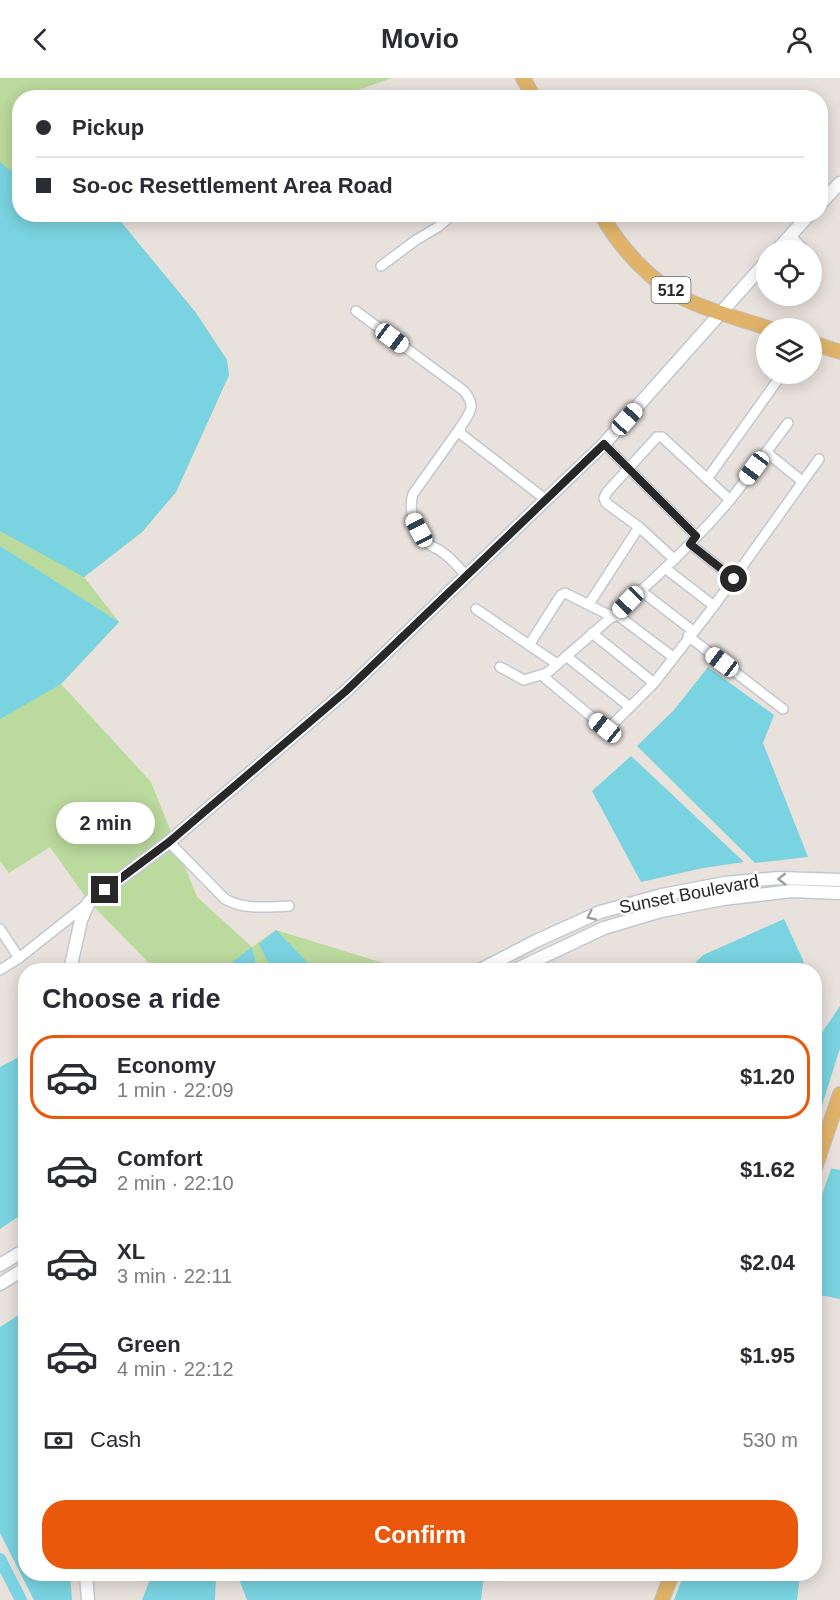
<!DOCTYPE html>
<meta charset="utf-8">
<style>
:root{--surface:#fff;--page:#f7f7f7;--text:#2b2b33;--muted:#7c7c81;--line:#e1e1e2;--accent:#ea580c}
body{margin:0;font-family:Helvetica,sans-serif;background:var(--page);color:var(--text);height:100vh;display:flex;flex-direction:column;font-size:22px;white-space:nowrap}
*{box-sizing:border-box;margin:0}
p{font-size:20px;color:var(--muted)}
.icon{flex:none;width:33px;height:33px;fill:none;stroke:currentColor;stroke-width:2;stroke-linecap:round;stroke-linejoin:round}
.map{position:relative;flex:1;overflow:hidden}
.sheet{position:absolute;left:18px;top:885px;width:804px;height:618px;display:flex;flex-direction:column;background:var(--surface);border-radius:24px;box-shadow:0 3px 15px #0003}
.sheet>*{flex:none}
.hud{position:absolute;left:12px;top:12px;width:816px;height:132px;border-radius:24px;box-shadow:0 3px 15px #0003;display:grid;align-content:center;height:132px;padding:0 24px;background:var(--surface)}
.tools{position:absolute;left:756px;top:162px;display:grid;gap:12px}
.tools a{display:grid;place-items:center;width:66px;height:66px;border-radius:50%;background:var(--surface);box-shadow:0 3px 15px #0003;font-size:30px}
.end{position:absolute;width:27px;height:27px;margin:-14px;border:8px solid #282828;background:#fff;box-shadow:0 0 0 3px #fff}
.from{border-radius:50%}
.bubble{position:absolute;height:42px;border-radius:21px;background:var(--surface);box-shadow:0 3px 15px #0003;font-size:20px;font-weight:700;line-height:42px;text-align:center}
.car{position:absolute;width:18px;height:36px;margin:-18px -9px;border-radius:8px;box-shadow:0 0 4px 2px #0007;background:linear-gradient(#fff 24%,#345 0 40%,#fff 0 76%,#345 0 86%,#fff 0)}
.hud b{display:flex;align-items:center;gap:21px;height:57px;font-size:22px}
.hud b+b{border-top:2px solid var(--line)}
.hud i{width:15px;height:15px;background:var(--text)}
ul{padding:0;list-style:none}
li{display:flex;align-items:center;gap:18px;height:84px;margin:0 12px 9px;padding:0 12px;border:3px solid transparent;border-radius:24px}
li div{flex:1}
li b{display:block;font-size:22px}
li em{font-style:normal;font-weight:700}
li.on{border-color:var(--accent)}
li>.icon{width:54px;height:54px;stroke-width:1.5}
h2{padding:0 24px;font-size:27px;line-height:72px}
.pay{display:flex;align-items:center;gap:15px;height:66px;padding:0 24px;font-size:22px}
.pay p{margin-inline-start:auto}
.button{display:flex;gap:12px;margin-top:auto;padding:12px 24px}
.button a{flex:1;height:69px;border-radius:24px;background:var(--accent);color:#fff;font-size:24px;font-weight:700;line-height:69px;text-align:center}
header{display:flex;justify-content:space-between;align-items:center;height:78px;padding:0 24px;background:var(--surface);font-size:27px;font-weight:700}
.map>svg:first-child{display:block}
.green{fill:#bbda9d}
.water{fill:#79d3e0}
.pier{fill:#e9e1db}
.lines{fill:none;stroke-linecap:round;stroke-linejoin:round}
.canal{stroke:#79d3e0;stroke-width:12}
.street-casing{stroke:#c3c8d0;stroke-width:12}
.secondary-casing{stroke:#c3c8d0;stroke-width:15}
.primary-casing{stroke:#bebebe;stroke-width:16}
.street{stroke:#fff;stroke-width:9}
.secondary{stroke:#fff;stroke-width:12}
.primary{stroke:#e0b369;stroke-width:14}
.oneway{stroke:#9e9e9e}
.route{stroke:#282828;stroke-width:8}
.labels{text-anchor:middle;stroke-width:4.5;stroke-linejoin:round;paint-order:stroke}
.shield{fill:#fff;stroke:#686868;stroke-width:1.5}
.shield-label{font-size:16px;font-weight:bold;fill:#282828}
.street-label{font-size:18px;fill:#282828;stroke:#fff}
</style>
<header><svg class="icon" aria-label="back" viewBox="0 0 24 24"><path d="M15 5l-7 7 7 7"/></svg>Movio<svg class="icon" aria-label="person" viewBox="0 0 24 24"><circle cx="12" cy="8" r="4"/><path d="M4 21q1-7 8-7t8 7"/></svg></header>
<div class="map">
<svg width="840" height="1522" viewBox="0 0 840 1522">
<rect width="100%" height="100%" fill="#e9e1db"/>
<path class="green" d="M0,0h392l-56,20h-316v116l101,1 -4,3 79,95 31,47 2,15 -53,117 -34,40 -58,45 35,45 -58,62 90,98 46,115 55,50 24,-17 130,40h-250l-67,-68 -39,-55 -41,26 -9,-12z"/>
<g class="water">
<path d="M0,84l19,16 1,36h82l15,3 79,96 31,47 2,15 -53,117 -34,40 -58,45 -84,-46z"/>
<path d="M0,468l119,76 -58,62 -61,35z"/>
<path d="M708,589l66,48 -11,28 45,114 -53,6 -118,-117 37,-36z"/>
<path d="M631,678l113,106 -41,6 -62,14 -49,-91z"/>
<path d="M784,841l19,41 2,10h-117l15,-15z"/>
<path d="M276,852l39,40h-43l-13,-26z"/>
<path d="M252,869l5,23h-35z"/>
<path d="M840,928v42l-25,80v-85z"/>
<path d="M25,976v158l-25,17v-162z"/>
<path d="M814,1087l26,5v129l-25,-5z"/>
<path d="M25,1233l1,263h44l2,26h-38l-34,-67v-206z"/>
<path d="M152,1496h64l-1,26h-73z"/>
<path d="M237,1496h247l-3,26h-234z"/>
<path d="M684,1496h116l-3,26h-123z"/>
</g>
<path class="pier" d="M814,1084l18,4 -17,49z"/>
<g class="lines">
<path class="canal" d="M0,1481l21,41"/>
<g class="street-casing">
<g id="street">
<path d="M791,158l13,14"/>
<path d="M812,180l2,3"/>
<path d="M381,188l35,-26 22,-13 15,-13"/>
<path d="M356,233l108,80c13,16 6,21 -4,37l1,6 84,65"/>
<path d="M788,345c-19,25 -38,52 -58,77 -54,64 -120,118 -183,173l-2,5 60,50 5,-1 44,-44 60,-77 105,-147"/>
<path d="M460,350l-47,66c-6,18 4,38 17,51 4,3 9,4 12,7 9,6 16,15 24,23"/>
<path d="M604,366l92,92"/>
<path d="M766,374l36,29"/>
<path d="M707,401l75,-105"/>
<path d="M690,466l44,35"/>
<path d="M674,481l-35,-32 -33,-24 -2,-5 3,-6 50,-55h5l68,63"/>
<path d="M665,490l49,38"/>
<path d="M640,512l53,41"/>
<path d="M589,526l50,-77"/>
<path d="M476,531l81,55"/>
<path d="M616,536l57,43"/>
<path d="M592,555l62,50"/>
<path d="M688,558l95,73"/>
<path d="M529,567l32,-50 4,-2 48,24"/>
<path d="M566,578l64,51"/>
<path d="M500,589l24,13 23,-7"/>
<path d="M169,764l56,57c19,11 42,8 64,7"/>
<path d="M0,851l19,29"/>
<path d="M0,892l19,-12 68,-54"/>
</g>
</g>
<g class="secondary-casing">
<g id="secondary">
<path d="M820,126l20,-21"/>
<path d="M777,172l33,-36"/>
<path d="M70,892l11,-50 8,-18 80,-60 177,-151 258,-247 162,-182"/>
<path d="M480,892l56,-29 64,-29 62,-17 63,-12 53,-5 62,2"/>
<path d="M515,892l89,-42 57,-17 62,-12 69,-8 48,2"/>
<path d="M0,1187l26,-16"/>
<path d="M0,1206l26,-16"/>
<path d="M86,1496l2,26"/>
</g>
</g>
<g class="primary-casing">
<g id="primary">
<path d="M523,0l11,20"/>
<path d="M601,136c19,34 49,67 84,85 26,13 56,20 83,29"/>
<path d="M812,265l28,9"/>
<path d="M814,1093l26,-77"/>
<path d="M662,1522l10,-26"/>
</g>
</g>
<use href="#street" class="street"/>
<use href="#secondary" class="secondary"/>
<use href="#primary" class="primary"/>
</g>
<defs><path id="oneway-chevron" d="M-2-3.5L2.5 0L-2 3.5" fill="none" stroke-width="1.6" stroke-linecap="round" stroke-linejoin="round" transform="scale(1.5)"/></defs>
<g class="oneway">
<use href="#oneway-chevron" transform="translate(782 801) rotate(179)"/>
<use href="#oneway-chevron" transform="translate(591 838) rotate(155)"/>
</g>
<g class="lines">
<path class="route" d="M105,812l64,-48 177,-151 258,-247 92,92 -6,8 44,35"/>
</g>
<g class="labels">
<rect class="shield" x="651.5" y="199" width="39" height="26" rx="4.5"/>
<g class="shield-label">
<text x="671" y="218">512</text>
</g>
<g class="street-label">
<text transform="translate(689 816) rotate(-11)" y="6">Sunset Boulevard</text>
</g>
</g>
</svg>
<div class="tools">
<a><svg class="icon" aria-label="locate" viewBox="0 0 24 24"><circle cx="12" cy="12" r="6"/><path d="M12 2v4M12 18v4M2 12h4M18 12h4"/></svg></a>
<a><svg class="icon" aria-label="layers" viewBox="0 0 24 24"><path d="M12 4l9 5-9 5-9-5zM3 14l9 5 9-5"/></svg></a>
</div>
<i class="end from" style="left:734px;top:501px"></i>
<i class="end" style="left:105px;top:812px"></i>
<div class="bubble" style="left:56px;top:724px;width:99px">2 min</div>
<i class="car" style="left:392px;top:260px;rotate:127deg"></i>
<i class="car" style="left:627px;top:341px;rotate:42deg"></i>
<i class="car" style="left:754px;top:390px;rotate:217deg"></i>
<i class="car" style="left:419px;top:452px;rotate:332deg"></i>
<i class="car" style="left:628px;top:524px;rotate:224deg"></i>
<i class="car" style="left:722px;top:584px;rotate:307deg"></i>
<i class="car" style="left:605px;top:650px;rotate:309deg"></i>
<div class="hud">
<b><i class="from"></i>Pickup</b>
<b><i></i>So-oc Resettlement Area Road</b>
</div>
<section class="sheet">
<h2>Choose a ride</h2>
<ul>
<li class="on"><svg class="icon" aria-label="car" viewBox="0 0 24 24"><path d="M5 17H2v-5l4-1 3-4h7l3 4 3 1v5h-3M9 17h6M6 11h13"/><circle cx="7" cy="17" r="2"/><circle cx="17" cy="17" r="2"/></svg><div><b>Economy</b><p>1 min · 22:09</p></div><em>$1.20</em></li>
<li><svg class="icon" aria-label="car" viewBox="0 0 24 24"><path d="M5 17H2v-5l4-1 3-4h7l3 4 3 1v5h-3M9 17h6M6 11h13"/><circle cx="7" cy="17" r="2"/><circle cx="17" cy="17" r="2"/></svg><div><b>Comfort</b><p>2 min · 22:10</p></div><em>$1.62</em></li>
<li><svg class="icon" aria-label="car" viewBox="0 0 24 24"><path d="M5 17H2v-5l4-1 3-4h7l3 4 3 1v5h-3M9 17h6M6 11h13"/><circle cx="7" cy="17" r="2"/><circle cx="17" cy="17" r="2"/></svg><div><b>XL</b><p>3 min · 22:11</p></div><em>$2.04</em></li>
<li><svg class="icon" aria-label="car" viewBox="0 0 24 24"><path d="M5 17H2v-5l4-1 3-4h7l3 4 3 1v5h-3M9 17h6M6 11h13"/><circle cx="7" cy="17" r="2"/><circle cx="17" cy="17" r="2"/></svg><div><b>Green</b><p>4 min · 22:12</p></div><em>$1.95</em></li>
</ul>
<div class="pay"><svg class="icon" aria-label="cash" viewBox="0 0 24 24"><path d="M3 7h18v10H3z"/><circle cx="12" cy="12" r="2"/></svg>Cash<p>530 m</p></div>
<div class="button"><a>Confirm</a></div>
</section>
</div>
